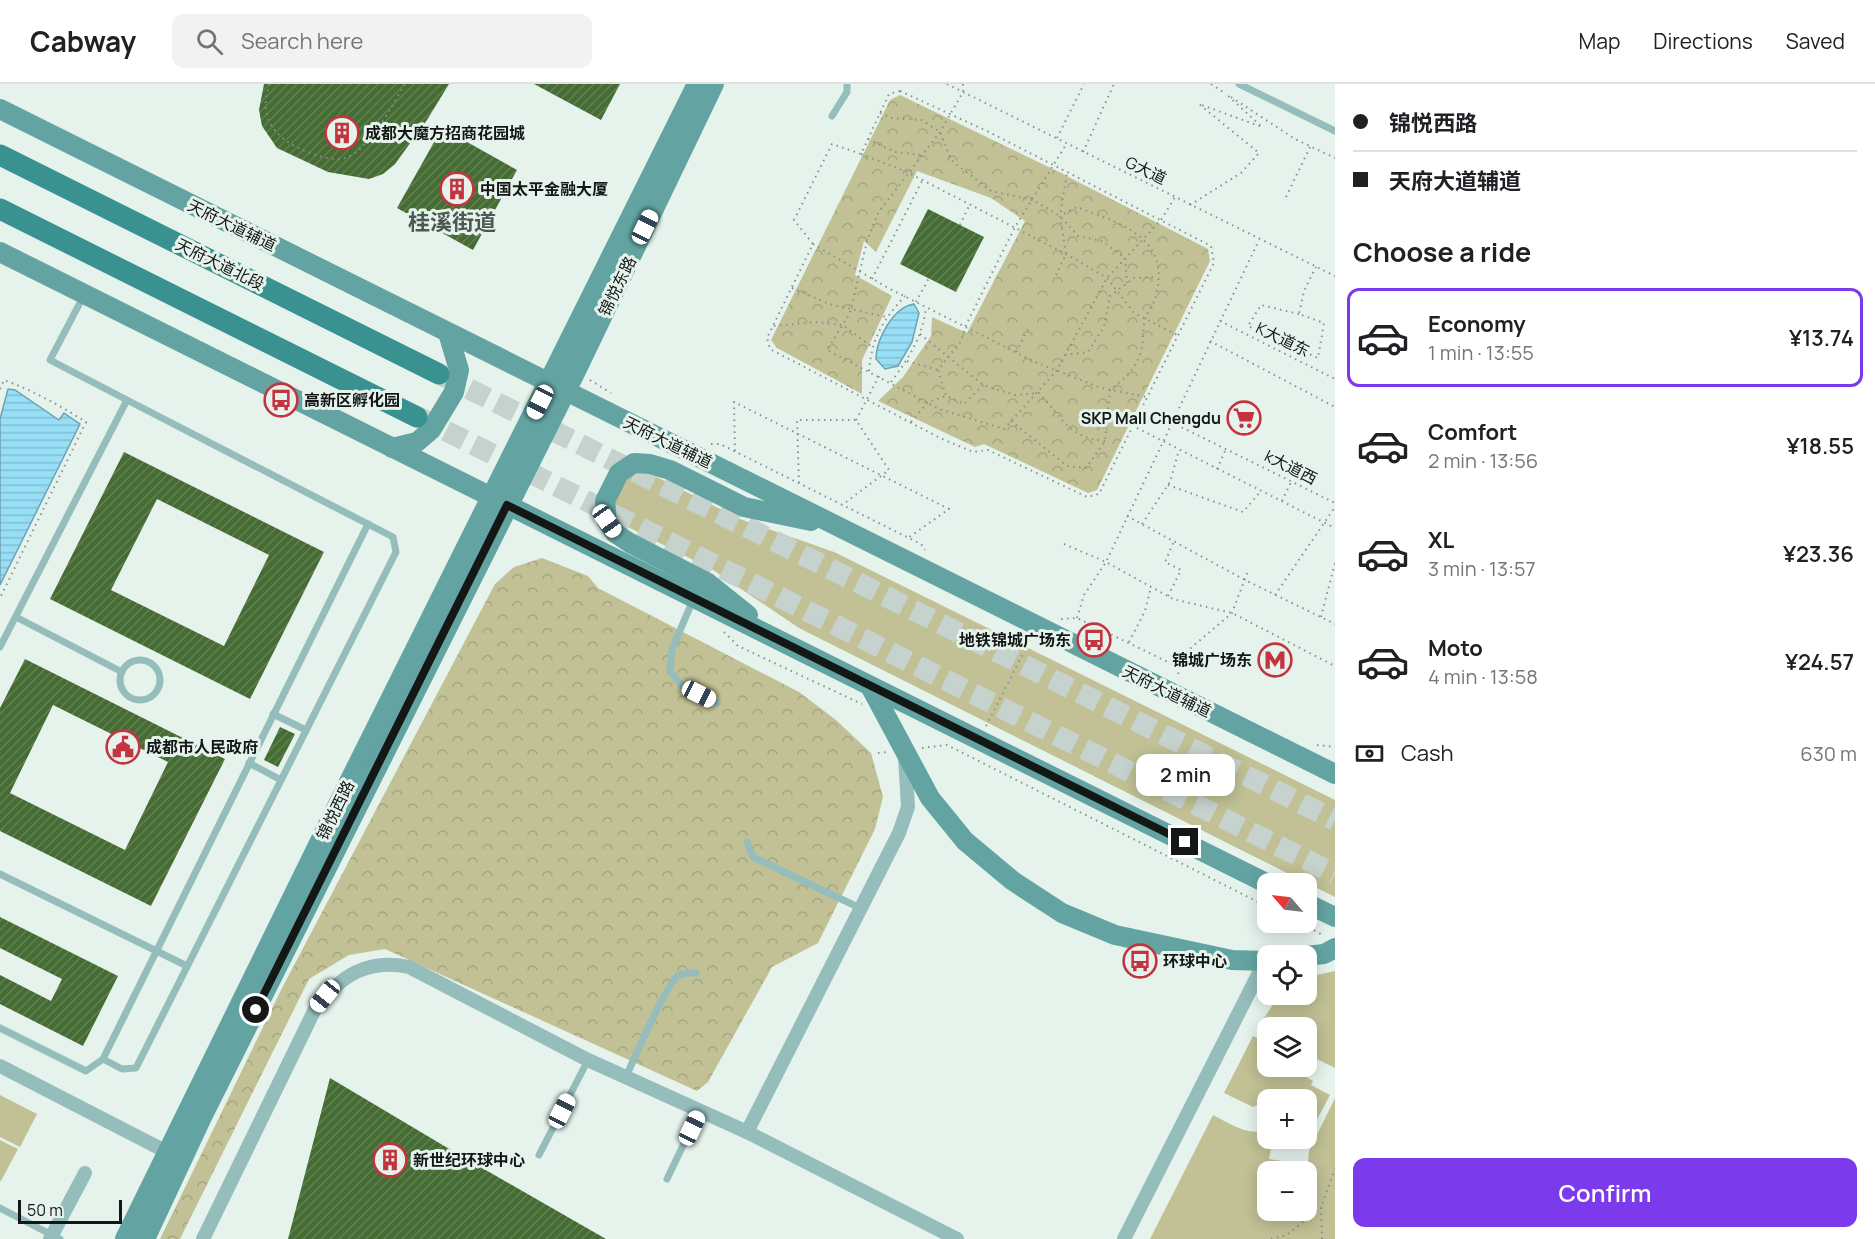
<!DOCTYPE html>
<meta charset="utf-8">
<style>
:root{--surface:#fff;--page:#f2f2f2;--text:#202124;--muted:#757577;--line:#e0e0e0;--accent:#7c3aed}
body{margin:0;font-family:Manrope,"Noto Sans SC",sans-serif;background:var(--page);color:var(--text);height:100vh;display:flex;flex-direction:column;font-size:22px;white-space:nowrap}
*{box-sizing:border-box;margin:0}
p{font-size:20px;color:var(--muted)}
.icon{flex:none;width:33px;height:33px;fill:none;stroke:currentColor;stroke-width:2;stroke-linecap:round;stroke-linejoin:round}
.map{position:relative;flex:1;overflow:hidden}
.drawer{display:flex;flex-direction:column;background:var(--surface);width:540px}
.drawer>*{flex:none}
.guide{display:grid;align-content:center;height:132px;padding:0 18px;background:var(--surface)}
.needle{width:39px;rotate:298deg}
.buttons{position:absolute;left:1257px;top:789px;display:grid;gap:12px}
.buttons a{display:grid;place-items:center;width:60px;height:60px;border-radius:12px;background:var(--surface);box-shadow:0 3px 15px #0003;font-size:30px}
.scale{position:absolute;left:18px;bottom:15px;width:104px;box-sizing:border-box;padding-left:6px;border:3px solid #131715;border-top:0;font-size:16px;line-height:21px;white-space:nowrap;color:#131715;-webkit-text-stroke:4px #e6f3ed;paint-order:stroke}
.end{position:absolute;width:27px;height:27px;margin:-14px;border:8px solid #131715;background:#fff;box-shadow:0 0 0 3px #fff}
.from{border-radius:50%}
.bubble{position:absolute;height:42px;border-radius:12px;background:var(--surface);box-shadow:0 3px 15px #0003;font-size:20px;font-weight:600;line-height:42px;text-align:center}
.car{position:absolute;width:18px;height:36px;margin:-18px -9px;border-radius:8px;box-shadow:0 0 4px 2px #0007;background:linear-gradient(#fff 24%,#345 0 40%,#fff 0 76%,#345 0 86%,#fff 0)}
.guide b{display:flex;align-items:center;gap:21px;height:57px;font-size:22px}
.guide b+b{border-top:2px solid var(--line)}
.guide i{width:15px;height:15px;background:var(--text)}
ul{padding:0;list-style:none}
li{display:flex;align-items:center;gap:18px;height:99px;margin:0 12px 9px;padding:0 6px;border:3px solid transparent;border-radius:12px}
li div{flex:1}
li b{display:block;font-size:22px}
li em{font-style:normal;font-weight:600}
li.active{border-color:var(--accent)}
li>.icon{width:54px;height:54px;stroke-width:1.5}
h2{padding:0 18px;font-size:27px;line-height:72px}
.pay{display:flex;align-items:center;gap:15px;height:66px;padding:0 18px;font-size:22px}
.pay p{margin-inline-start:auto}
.primary-button{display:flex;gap:12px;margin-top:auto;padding:12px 18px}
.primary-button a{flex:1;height:69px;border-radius:12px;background:var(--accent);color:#fff;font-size:24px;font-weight:600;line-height:69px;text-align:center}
header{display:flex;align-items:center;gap:36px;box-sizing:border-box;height:84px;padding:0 30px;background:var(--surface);border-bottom:2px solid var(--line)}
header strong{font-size:28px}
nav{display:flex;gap:33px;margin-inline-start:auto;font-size:21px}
.search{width:420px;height:54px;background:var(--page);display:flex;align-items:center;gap:15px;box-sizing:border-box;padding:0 21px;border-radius:12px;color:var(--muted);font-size:22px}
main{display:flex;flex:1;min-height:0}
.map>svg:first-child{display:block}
.grass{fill:#c1c195;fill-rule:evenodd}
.park{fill:url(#park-crowns)}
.water{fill:url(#water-rules);stroke:#6fa2b2;stroke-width:1.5}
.building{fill:url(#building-hatch);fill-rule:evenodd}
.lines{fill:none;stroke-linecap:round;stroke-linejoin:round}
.primary-tunnel{stroke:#c6d2cd;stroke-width:21;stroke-dasharray:21 10;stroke-linecap:butt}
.path{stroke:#88918d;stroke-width:2;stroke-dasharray:1.5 4.5;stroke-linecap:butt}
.lane{stroke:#94bdbc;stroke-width:7}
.street{stroke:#94bdbc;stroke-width:14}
.secondary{stroke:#63a4a2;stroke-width:20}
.primary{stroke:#3a9290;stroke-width:21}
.route{stroke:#131715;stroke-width:8}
.labels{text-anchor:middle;stroke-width:6;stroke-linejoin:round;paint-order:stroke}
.poi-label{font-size:16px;font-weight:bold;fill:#131715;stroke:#e6f3ed;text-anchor:start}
.street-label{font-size:16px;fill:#131715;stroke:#e6f3ed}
.district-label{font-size:22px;font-weight:bold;fill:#4c5852;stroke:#e6f3ed}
</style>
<header>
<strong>Cabway</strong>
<div class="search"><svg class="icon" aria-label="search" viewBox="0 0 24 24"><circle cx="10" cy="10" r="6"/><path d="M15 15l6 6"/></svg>Search here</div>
<nav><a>Map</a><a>Directions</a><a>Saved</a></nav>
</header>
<main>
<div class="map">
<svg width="1335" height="1155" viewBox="0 0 1335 1155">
<defs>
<pattern id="park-crowns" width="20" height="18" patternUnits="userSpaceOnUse" patternTransform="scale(1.5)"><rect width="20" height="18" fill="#c1c195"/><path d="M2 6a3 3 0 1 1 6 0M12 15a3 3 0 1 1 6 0" fill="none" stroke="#a5a580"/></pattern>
<pattern id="water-rules" width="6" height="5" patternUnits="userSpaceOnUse" patternTransform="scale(1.5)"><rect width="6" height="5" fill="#97def6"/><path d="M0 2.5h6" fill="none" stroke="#81bed2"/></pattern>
<pattern id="building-hatch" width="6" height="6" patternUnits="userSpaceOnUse" patternTransform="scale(1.5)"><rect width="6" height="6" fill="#456c32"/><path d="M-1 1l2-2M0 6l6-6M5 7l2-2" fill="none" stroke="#627f54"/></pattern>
</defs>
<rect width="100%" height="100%" fill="#e6f3ed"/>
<g class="grass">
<path d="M643,386l97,49 94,33 501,248v97l-536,-269 -86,-58 -89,-45 -10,-8c-3,-35 -5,-36 29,-47z"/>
<path d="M1335,887v97l-28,-14 -1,-26h-38l-1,6 -10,-5 22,-34 27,-1 1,-17z"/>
<path d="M1253,952l14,7 1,23 35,1 -3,6 13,8 -2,4 19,10 -28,53 -30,-4 -3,15 13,2v7l25,3 2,-20 26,-53v141h-185l63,-124c16,8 37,23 54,14l1,9h38v-38h-38l-1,6 -6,-3 -8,4 -29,-14zM1268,1088h38v38h-38z"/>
<path d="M0,1011l37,19 -17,33 -20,-10z"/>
<path d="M0,1056l18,9 -17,32h-1z"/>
</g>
<g class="park">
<path d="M900,11l161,78 147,76 2,12 -113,229 -9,3 -104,-49 -9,3 -97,-46 25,-24 28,-41 1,-19 35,16 58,-112 -34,-23 -74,-27 -41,81 -12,-11 -9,34 37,21 -30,64v34l-85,-46 -6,-8 119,-240z"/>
<path d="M542,474l46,18 10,12 201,104 37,28 35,33 12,44 -8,32 -57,114 -46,24 -64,115 -11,9 -312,-142 -36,6 -40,24 -129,260h-20l121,-249 214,-406 19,-17z"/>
</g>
<g class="water">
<path d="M914,220l5,9 -7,29 -14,24 -13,3 -9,-10c0,-19 17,-52 38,-55z"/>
<path d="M8,305l7,1 44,30 5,-7 16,11 -80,161v-166z"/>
</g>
<g class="building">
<path d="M264,0h185l-22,36 -32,44 -12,10 -14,5 -41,-7 -51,-24 -15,-22 -3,-16z"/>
<path d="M534,0h86l-19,36z"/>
<path d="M442,44l75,42 -44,80 -76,-42z"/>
<path d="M928,125l56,28 -28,55 -56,-28z"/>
<path d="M124,368l200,100 -74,147 -200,-100zM157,415l112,56 -45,91 -113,-56z"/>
<path d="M25,575l200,100 -74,147 -151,-75v-123zM53,621l115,57 -43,88 -115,-57z"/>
<path d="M280,643l15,7 -17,33 -14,-7z"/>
<path d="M0,833l118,59 -35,70 -83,-42v-29l51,26 11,-22 -62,-31z"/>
<path d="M330,994l121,72 155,89h-318z"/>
</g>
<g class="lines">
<g class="primary-tunnel">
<path d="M441,291l894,445"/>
<path d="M418,333l917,457"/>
</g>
<g class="path">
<path d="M270,0c-16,39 14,61 46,71 9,3 23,6 32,2 23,-10 44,-52 57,-73"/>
<path d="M947,0l388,192"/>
<path d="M963,0v8l-23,40 -62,81 -11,28 -17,72 -23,37 112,59 65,20 53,-59 50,-92 54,-58 14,-23"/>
<path d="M1211,0l15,10"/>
<path d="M900,7l89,41 222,114 3,17 -115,231 -12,3 -99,-47 -15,2 -33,-14 -170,-89 -3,-11 46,-94 -19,-24 38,-76 29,10 28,-60z"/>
<path d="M1231,13l64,42 40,19"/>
<path d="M880,29l11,5 31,2 18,12 11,28 40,31 42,9 27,16 18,20 24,5 23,17 2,25"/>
<path d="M1057,54l27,-54"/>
<path d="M868,55l27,13 26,3"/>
<path d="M1083,68l31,-68"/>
<path d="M861,70l46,18 159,82 41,24 27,35 43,22"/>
<path d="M1286,113l24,-50"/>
<path d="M1190,121l51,-32 18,-20 -60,-49 63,23 -37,-34"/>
<path d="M960,141l10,-21"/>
<path d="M813,160l77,45 145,73 66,26 46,9"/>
<path d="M1056,191l10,-21 -6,-38 7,-44"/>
<path d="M872,195l50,-98"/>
<path d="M792,204l37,16 57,13"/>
<path d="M916,218l13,-24"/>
<path d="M1299,230l-38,-9 -13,21 70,32 6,-35 -25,-9 5,-23 12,-24"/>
<path d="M1220,237l115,58"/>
<path d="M774,242l40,-4 29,3 29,22"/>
<path d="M920,250l63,51 32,10 24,-2c23,24 29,45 66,48"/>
<path d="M1210,257l125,66"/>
<path d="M1016,268l13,-25"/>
<path d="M1065,271l23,-3 16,-25 6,-31 24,-18 23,-1"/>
<path d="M907,277l31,9"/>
<path d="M869,287c3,-33 13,-50 36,-75"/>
<path d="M590,296l21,13"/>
<path d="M891,298c18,-24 31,-44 35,-74"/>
<path d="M983,301l-19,19 -18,-8 -8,-26 23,-29 4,-14 50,-100 52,-84"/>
<path d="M0,305l4,-9c30,11 55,25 82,42l-86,176"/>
<path d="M856,336l23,-44"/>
<path d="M1011,337l56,45 19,2 19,-27 5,-51c14,-11 26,-21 31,-39 3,-10 1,-21 4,-32 2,-7 8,-13 10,-20 18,-61 -33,-75 -78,-92l-17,9"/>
<path d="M911,338l17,-20 18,-6"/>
<path d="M1171,338l164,81"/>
<path d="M1137,344l198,100"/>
<path d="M711,360h9l201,100 4,6"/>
<path d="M735,367l-1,-49 215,107 -41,29"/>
<path d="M1217,385l9,-20"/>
<path d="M799,399l-2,-63h59l33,50 -47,35"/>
<path d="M1168,401l75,27 18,-21"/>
<path d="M1282,417l10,-21"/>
<path d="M1127,432l118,64 90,44"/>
<path d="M1142,440l28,-42 9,-32"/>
<path d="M1064,460l42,18 67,37 59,14 103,53"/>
<path d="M1275,511l60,-88"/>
<path d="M1168,512l13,-26 -16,-8 9,-21"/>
<path d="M1321,533l14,-54"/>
<path d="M1077,534l7,-23 22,-33 153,-322"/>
<path d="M1061,535l16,-1 95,46 9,13"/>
<path d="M724,548l14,14 124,58"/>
<path d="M1129,558l16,-31 6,-24"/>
<path d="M1172,580l60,-51 16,-42"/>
<path d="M986,642l44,-86"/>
<path d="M1317,661l18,2"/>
<path d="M922,664l25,-3 321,162"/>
<path d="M878,669l9,-1"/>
<path d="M1298,838l25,13"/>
<path d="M1271,1155l16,-4 34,-28"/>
<path d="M1322,1155l-1,-32 14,-38"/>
</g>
<g class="lane">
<path d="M1239,0l96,47"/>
<path d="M832,32l15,-24v-8"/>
<path d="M693,516l-21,49 -2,22 12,15 35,17"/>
<path d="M16,533l106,55"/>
<path d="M0,563l127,-247 -77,-40 34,-65"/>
<circle cx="140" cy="596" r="20"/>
<path d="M273,630l33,16"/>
<path d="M249,679l32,17"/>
<path d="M747,758l6,15 107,51"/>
<path d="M0,790l187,92"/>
<path d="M0,944l86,43 17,-12 19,10 14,-1 260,-516 -3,-15 -266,-137"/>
<path d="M103,975l265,-535"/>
<path d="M626,993c8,-18 40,-93 52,-101 6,-4 12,-3 18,-3"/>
<path d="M539,1071l49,-95"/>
<path d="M667,1095l33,-69"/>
<path d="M0,1124l60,31"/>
</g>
<g class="street">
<path d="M0,982l167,86"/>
<path d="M747,1048l152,-299 9,-26 -3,-49"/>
<path d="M50,1155l35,-66"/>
<path d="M203,1155l113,-232c25,-31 51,-49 93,-40l179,93 159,72 210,107"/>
<path d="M1124,1155l141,-278"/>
</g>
<g class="secondary">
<path d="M0,25l1335,665"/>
<path d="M0,168l1268,632"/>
<path d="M392,364l25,-6 14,-12 23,-38 5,-22 -11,-37"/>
<path d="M748,531l-40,-32 -78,-40 -15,-10 -8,-12 -2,-20 14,-28 15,-10 16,1 20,6 74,37 67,14"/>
<path d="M870,602l60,112 35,43 48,40 49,32 53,22 117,25 36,1"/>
<path d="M1306,819l29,14"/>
<path d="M1306,872l18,-2 11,-6"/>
<path d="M125,1155l224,-457 348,-698"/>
<path d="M145,1155l57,-122 374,-746 138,-287"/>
</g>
<g class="primary">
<path d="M0,71l439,219"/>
<path d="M0,125l417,208"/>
</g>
</g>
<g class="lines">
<path class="route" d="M256,926l251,-505 678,337"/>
</g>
<defs>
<g id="building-ring" transform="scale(1.725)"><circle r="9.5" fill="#e6f3ed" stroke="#c4343f" stroke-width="1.5"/><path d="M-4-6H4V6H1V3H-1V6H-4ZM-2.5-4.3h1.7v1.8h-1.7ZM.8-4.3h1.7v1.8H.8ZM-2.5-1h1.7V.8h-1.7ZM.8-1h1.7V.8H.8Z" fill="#c4343f"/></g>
<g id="bus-ring" transform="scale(1.725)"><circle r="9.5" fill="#e6f3ed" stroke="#c4343f" stroke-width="1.5"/><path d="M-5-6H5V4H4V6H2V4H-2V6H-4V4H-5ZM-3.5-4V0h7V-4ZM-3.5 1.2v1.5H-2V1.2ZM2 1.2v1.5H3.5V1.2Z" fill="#c4343f"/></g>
<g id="supermarket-ring" transform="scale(1.725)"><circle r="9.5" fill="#e6f3ed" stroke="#c4343f" stroke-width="1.5"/><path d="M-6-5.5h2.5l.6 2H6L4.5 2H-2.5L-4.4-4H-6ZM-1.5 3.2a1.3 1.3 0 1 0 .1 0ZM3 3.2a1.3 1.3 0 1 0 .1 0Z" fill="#c4343f"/></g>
<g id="metro-ring" transform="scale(1.725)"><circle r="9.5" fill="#e6f3ed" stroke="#c4343f" stroke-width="1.5"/><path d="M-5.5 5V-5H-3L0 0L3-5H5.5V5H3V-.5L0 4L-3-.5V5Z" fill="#c4343f"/></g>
<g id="civic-ring" transform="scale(1.725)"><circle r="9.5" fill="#e6f3ed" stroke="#c4343f" stroke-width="1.5"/><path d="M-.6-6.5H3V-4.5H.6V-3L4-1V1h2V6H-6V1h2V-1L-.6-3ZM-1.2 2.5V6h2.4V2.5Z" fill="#c4343f"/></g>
</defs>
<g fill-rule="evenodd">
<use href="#building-ring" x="342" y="49"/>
<use href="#building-ring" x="457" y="105"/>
<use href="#bus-ring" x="281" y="316"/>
<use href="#supermarket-ring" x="1244" y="334"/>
<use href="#bus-ring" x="1094" y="556"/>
<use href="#metro-ring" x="1275" y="576"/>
<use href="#civic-ring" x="123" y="663"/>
<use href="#bus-ring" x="1140" y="877"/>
<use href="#building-ring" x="390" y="1076"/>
</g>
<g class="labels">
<g class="poi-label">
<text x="365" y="55">成都大魔方招商花园城</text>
<text x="480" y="111">中国太平金融大厦</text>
<text x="304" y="322">高新区孵化园</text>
<text x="1221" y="340" text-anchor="end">SKP Mall Chengdu</text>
<text x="1071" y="562" text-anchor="end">地铁锦城广场东</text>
<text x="1252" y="582" text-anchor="end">锦城广场东</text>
<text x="146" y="669">成都市人民政府</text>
<text x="1163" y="883">环球中心</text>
<text x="413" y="1082">新世纪环球中心</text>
</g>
<g class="street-label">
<text transform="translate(1146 86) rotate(26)" y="6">G大道</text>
<text transform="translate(232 141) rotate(26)" y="6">天府大道辅道</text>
<text transform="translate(220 180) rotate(26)" y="6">天府大道北段</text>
<text transform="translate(617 202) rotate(-64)" y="6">锦悦东路</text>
<text transform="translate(1283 255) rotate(26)" y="6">K大道东</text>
<text transform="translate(668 358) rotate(26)" y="6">天府大道辅道</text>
<text transform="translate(1291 383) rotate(27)" y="6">k大道西</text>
<text transform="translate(1167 607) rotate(26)" y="6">天府大道辅道</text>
<text transform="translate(335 726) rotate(-64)" y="6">锦悦西路</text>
</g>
<g class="district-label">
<text x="452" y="146">桂溪街道</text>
</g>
</g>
</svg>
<div class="buttons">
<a><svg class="needle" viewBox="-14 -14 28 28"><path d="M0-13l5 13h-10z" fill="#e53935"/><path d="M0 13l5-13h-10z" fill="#757577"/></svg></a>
<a><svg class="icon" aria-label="locate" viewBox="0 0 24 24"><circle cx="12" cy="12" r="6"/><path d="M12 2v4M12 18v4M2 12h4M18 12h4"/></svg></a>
<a><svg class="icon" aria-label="layers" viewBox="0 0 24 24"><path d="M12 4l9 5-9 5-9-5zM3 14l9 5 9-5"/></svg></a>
<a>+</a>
<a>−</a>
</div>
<div class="scale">50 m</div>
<i class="end from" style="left:256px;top:926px"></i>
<i class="end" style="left:1185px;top:758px"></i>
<div class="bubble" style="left:1136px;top:670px;width:99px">2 min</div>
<i class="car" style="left:645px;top:143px;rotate:26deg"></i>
<i class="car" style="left:540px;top:318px;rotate:207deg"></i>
<i class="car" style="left:607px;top:437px;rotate:145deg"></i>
<i class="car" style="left:699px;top:610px;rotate:117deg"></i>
<i class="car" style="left:325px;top:912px;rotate:219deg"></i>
<i class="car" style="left:562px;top:1027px;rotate:27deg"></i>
<i class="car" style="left:692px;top:1044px;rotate:25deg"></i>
</div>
<section class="drawer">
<div class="guide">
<b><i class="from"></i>锦悦西路</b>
<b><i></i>天府大道辅道</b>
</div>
<h2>Choose a ride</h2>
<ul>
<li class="active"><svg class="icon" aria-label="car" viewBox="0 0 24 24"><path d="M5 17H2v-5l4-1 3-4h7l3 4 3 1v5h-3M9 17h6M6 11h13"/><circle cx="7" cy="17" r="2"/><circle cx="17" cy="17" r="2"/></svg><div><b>Economy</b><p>1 min · 13:55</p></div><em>¥13.74</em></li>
<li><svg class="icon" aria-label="car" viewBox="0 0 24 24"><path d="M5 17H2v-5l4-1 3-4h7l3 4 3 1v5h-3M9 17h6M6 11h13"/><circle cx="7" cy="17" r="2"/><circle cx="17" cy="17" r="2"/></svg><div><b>Comfort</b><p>2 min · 13:56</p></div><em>¥18.55</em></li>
<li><svg class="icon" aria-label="car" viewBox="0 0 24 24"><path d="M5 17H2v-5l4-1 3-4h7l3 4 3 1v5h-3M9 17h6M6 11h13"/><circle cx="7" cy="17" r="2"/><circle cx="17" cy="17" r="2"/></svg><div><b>XL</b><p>3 min · 13:57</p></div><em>¥23.36</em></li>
<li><svg class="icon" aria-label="car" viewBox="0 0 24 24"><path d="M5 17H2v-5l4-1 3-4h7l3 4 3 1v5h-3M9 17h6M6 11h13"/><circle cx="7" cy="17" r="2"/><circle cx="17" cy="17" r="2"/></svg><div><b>Moto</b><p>4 min · 13:58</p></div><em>¥24.57</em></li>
</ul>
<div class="pay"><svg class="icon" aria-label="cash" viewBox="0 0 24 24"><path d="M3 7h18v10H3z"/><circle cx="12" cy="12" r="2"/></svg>Cash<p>630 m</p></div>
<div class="primary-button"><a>Confirm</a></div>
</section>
</main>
